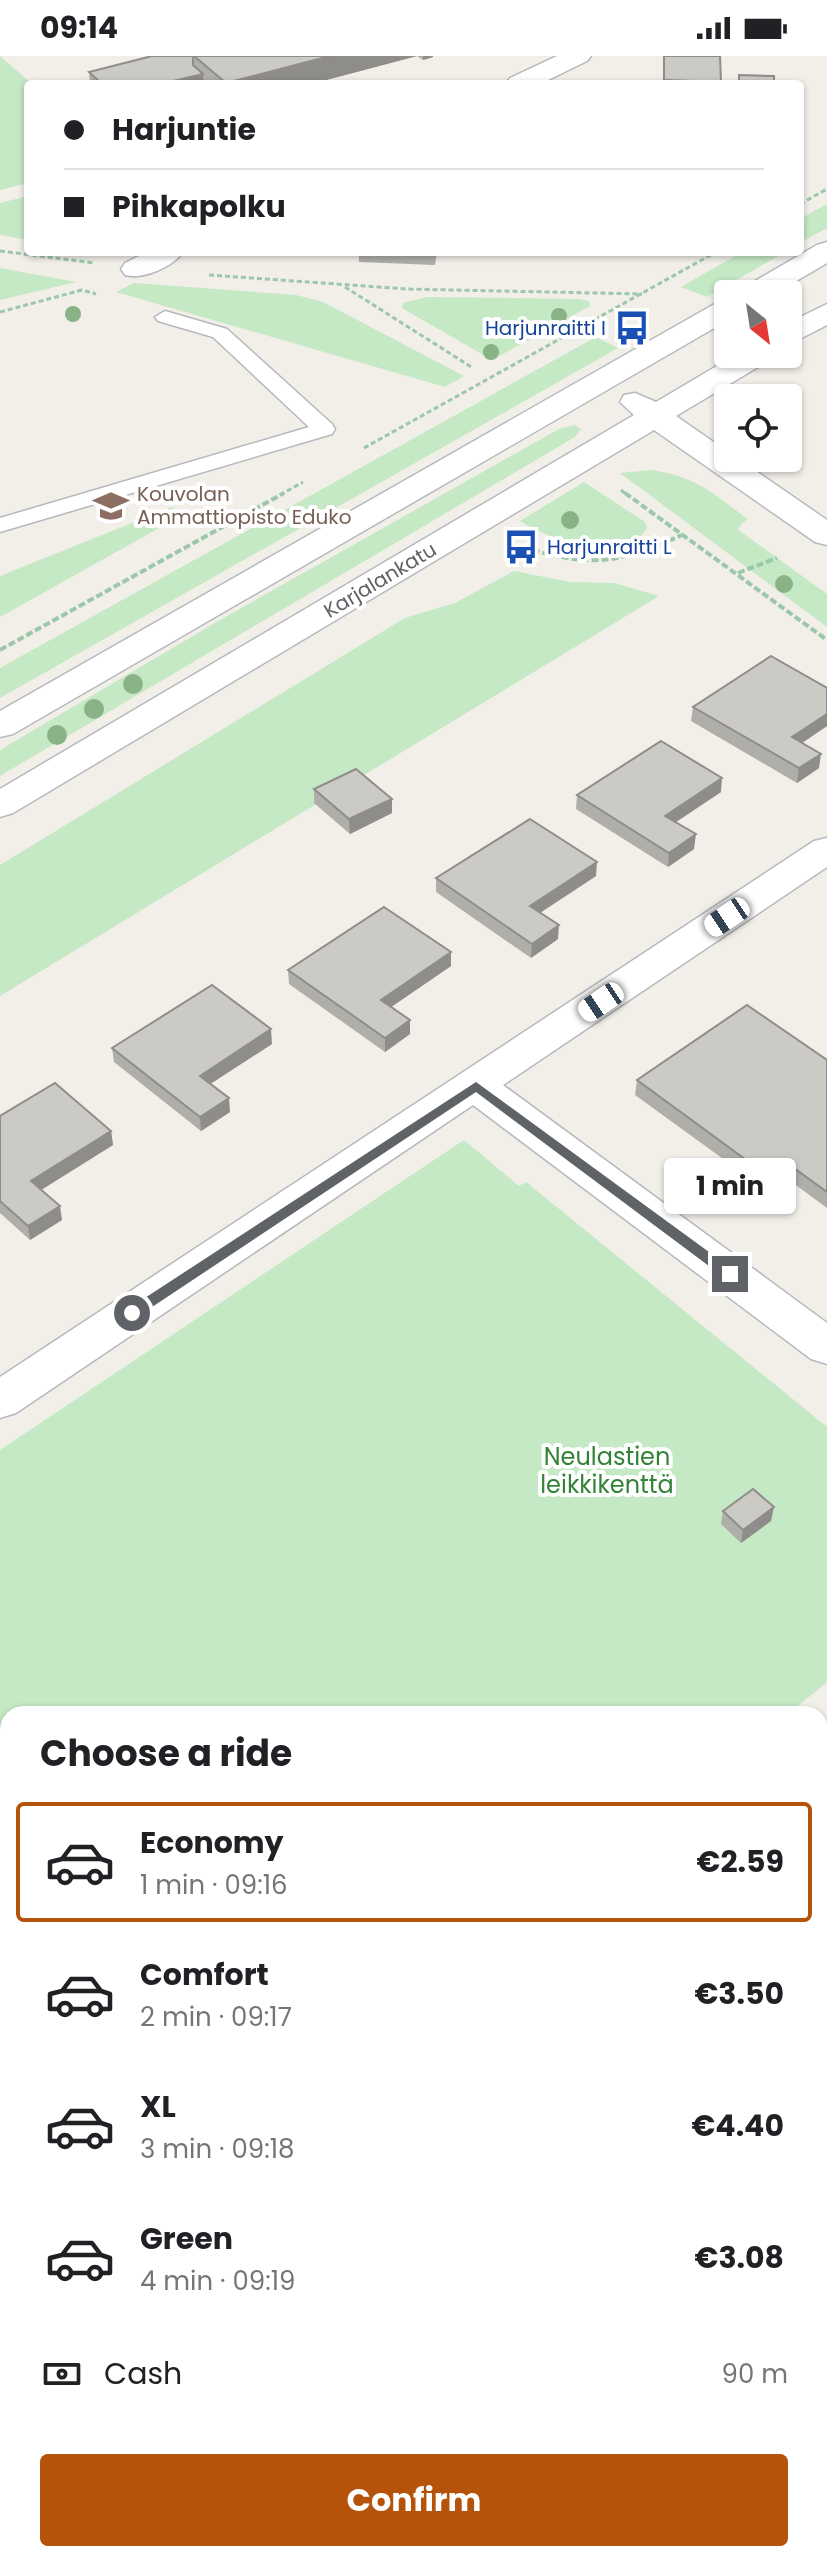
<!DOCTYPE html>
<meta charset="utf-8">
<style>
:root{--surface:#fff;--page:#f2f2f2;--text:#202124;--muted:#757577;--line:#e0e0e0;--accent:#b45309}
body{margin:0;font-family:Poppins,sans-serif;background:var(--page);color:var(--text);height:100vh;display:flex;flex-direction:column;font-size:30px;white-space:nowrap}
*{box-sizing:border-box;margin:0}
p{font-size:26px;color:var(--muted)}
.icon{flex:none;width:44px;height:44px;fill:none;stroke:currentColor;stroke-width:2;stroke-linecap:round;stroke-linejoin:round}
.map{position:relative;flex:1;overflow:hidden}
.panel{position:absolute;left:0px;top:1650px;width:828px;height:856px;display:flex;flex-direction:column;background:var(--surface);border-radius:24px 24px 0 0;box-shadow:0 2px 6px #0004}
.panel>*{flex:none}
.guide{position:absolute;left:24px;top:24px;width:780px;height:176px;border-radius:8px;box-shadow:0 2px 6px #0004;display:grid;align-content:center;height:176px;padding:0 40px;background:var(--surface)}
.needle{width:52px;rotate:150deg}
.tools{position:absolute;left:714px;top:224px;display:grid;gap:16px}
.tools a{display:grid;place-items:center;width:88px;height:88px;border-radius:8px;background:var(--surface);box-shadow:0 2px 6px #0004;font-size:40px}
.end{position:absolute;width:36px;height:36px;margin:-18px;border:10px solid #5f6368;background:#fff;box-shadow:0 0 0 4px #fff}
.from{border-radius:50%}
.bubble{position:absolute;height:56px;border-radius:8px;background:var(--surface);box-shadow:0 2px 6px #0004;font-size:26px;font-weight:700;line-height:56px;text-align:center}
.car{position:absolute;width:24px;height:48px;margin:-24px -12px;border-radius:10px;box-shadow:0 0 6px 2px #0007;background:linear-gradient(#fff 24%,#345 0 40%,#fff 0 76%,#345 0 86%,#fff 0)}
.guide b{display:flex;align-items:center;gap:28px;height:76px;font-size:30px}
.guide b+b{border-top:2px solid var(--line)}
.guide i{width:20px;height:20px;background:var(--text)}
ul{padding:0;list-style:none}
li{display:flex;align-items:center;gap:24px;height:120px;margin:0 16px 12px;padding:0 24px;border:4px solid transparent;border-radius:8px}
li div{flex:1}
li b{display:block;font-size:30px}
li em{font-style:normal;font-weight:700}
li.on{border-color:var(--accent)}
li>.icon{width:72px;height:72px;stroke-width:1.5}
h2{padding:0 40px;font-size:36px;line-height:96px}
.pay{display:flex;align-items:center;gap:20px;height:88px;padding:0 40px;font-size:30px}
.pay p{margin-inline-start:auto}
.button{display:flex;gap:16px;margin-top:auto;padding:16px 40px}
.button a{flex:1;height:92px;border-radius:8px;background:var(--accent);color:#fff;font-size:32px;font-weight:700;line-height:92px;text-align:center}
.status{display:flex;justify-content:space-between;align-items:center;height:56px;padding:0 40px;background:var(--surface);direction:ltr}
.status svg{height:22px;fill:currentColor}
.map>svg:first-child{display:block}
.green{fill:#c5e8c5}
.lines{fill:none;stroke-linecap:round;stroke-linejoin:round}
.lane-casing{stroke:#b5b8bc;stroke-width:3}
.street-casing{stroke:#b5b8bc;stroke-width:3}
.secondary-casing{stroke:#b6babf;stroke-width:3}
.path-far2{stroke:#9cc7a9;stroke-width:3;stroke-dasharray:5 3;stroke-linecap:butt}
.path-far1{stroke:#9cc7a9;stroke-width:4;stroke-dasharray:7 3;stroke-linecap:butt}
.path{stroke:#9cc7a9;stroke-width:6;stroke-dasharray:10 5;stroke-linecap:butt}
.lane{fill:#fff;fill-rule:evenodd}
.street{fill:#fff;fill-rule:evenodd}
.secondary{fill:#fff;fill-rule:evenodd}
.tree{fill:#89b387}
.wall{fill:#afaea9}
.shaded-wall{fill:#8f8d8a}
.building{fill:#cccac5;stroke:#8f8d8a;stroke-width:2}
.route{fill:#5f6368}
.labels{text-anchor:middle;stroke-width:8;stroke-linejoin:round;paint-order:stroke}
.far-transit-label{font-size:20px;fill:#164399;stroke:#fff;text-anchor:end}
.far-education-label{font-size:20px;fill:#785e54;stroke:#fff;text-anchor:start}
.far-street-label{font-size:20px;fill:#5f6368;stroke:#fff}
.park-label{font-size:24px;fill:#348238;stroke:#fff}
</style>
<div class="status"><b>09:14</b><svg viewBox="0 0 49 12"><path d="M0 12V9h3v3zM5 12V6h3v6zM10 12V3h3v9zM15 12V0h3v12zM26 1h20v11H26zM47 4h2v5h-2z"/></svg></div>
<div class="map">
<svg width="827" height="2506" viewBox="0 0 827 2506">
<rect width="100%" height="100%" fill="#f1efe8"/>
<g class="green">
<path d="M0,0l32,28h-4v99l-28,7z"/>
<path d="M28,140v44l-28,-5v-32z"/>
<path d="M827,148v24l-27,15v-24z"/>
<path d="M742,196h43l-78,45 -26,-10z"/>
<path d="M0,212l76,14 -76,18z"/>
<path d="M134,227l162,12 27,7 141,74 -19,11 -329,-95z"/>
<path d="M427,241l151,2 11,2 1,5 -98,54 -90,-52 1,-5z"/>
<path d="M596,281l22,11 -618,350v-30z"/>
<path d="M574,369l7,4 -6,8 -575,339v-26l220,-130 339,-191z"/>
<path d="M651,414c43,6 63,23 96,49l-10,10 90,65v33l-207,-154z"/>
<path d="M584,426l61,40 2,6 -7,9c-46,15 -79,8 -120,-16z"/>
<path d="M172,451l12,7 -184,103v-41z"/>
<path d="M514,515l56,11 44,1 45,13 -659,400v-131l405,-247 50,-15z"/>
<path d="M464,1084l55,46 7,-4 301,245v255l-39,32h-780v323l-8,-3v-584z"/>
<path d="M8,2216v127l-8,8v-127z"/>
</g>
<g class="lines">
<g class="lane-casing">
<path id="lane" d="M165,255l62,18 105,95 3,5 -3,5 -332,98v-14l309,-91 -96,-90 -55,-16 -3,-4z"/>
</g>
<g class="street-casing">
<g id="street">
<path d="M557,0h34l-4,5 -47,23h-34l4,-6z"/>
<path d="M147,196h36c-10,15 -41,28 -58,23l-4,-6 4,-6z"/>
<path d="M827,782v29l-324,218 324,238v41l-16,-5 -338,-254 -457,308 -16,5v-41l814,-536z"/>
<path d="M827,1670v48l-7,2v-48z"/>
<path d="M0,2006l8,3v54l-8,-3z"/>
<path d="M8,2415v66l-8,4v-66z"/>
</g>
</g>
<g class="secondary-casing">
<g id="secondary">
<path d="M827,186v21l-53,31h-36l5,-6 74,-43z"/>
<path d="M728,243v21l-715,414 -13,3v-26l718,-409z"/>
<path d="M827,248v21l-39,20v-22z"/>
<path d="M737,298h37l-4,6 -94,56 52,36v6h9l90,62v25l-12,-3 -161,-112 -641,383 -13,4v-28l634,-374 -14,-13 4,-7 11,-2 21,9z"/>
</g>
</g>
<g class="path-far2">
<path d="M800,148l27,-15"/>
<path d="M0,195l95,12"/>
<path d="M209,219l198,14 235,5"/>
<path d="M345,231l128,81"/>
<path d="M0,256l82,-22 14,4"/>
<path d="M364,392l352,-196"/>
<path d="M621,434l6,5"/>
<path d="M280,439l23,-13"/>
</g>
<g class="path-far1">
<path d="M625,437l202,147"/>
<path d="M523,491c68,21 95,17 159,-12"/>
<path d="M738,517l39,-15"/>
<path d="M0,594l284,-157"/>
</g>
<g class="path">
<path d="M820,1766l7,-7"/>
<path d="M0,1885l8,-1"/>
<path d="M0,2179l8,-8"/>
<path d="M315,2498l2,8"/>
</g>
<use href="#lane" class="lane"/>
<use href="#street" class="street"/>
<use href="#secondary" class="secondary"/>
</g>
<g class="tree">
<circle cx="73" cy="258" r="8"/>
<circle cx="559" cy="260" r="8"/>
<circle cx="491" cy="296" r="8"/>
<circle cx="570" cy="464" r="9"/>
<circle cx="784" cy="528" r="9"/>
<circle cx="133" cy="628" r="10"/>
<circle cx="94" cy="653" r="10"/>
<circle cx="57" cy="679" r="10"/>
</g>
<g class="wall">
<path d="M152,0h281v1l-10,3 -6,-4 -106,28h-221l-1,-12z"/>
<path d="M663,0h57l1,28h-58z"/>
<path d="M345,196h92l-2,13 -76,-3v-9z"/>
<path d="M827,632v38l-25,17 17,25 -22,15 -106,-62 2,-14z"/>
<path d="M314,733l78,24 -42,21 -36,-31z"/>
<path d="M721,736l-45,30 18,27 -26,18 -92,-58 1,-14z"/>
<path d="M596,820l-56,37 18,26 -27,19 -95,-66v-14z"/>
<path d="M451,896v14l-60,41 19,13v14l-25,18 -96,-68 -1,-14z"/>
<path d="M272,988l-62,40 20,28 -29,19 -87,-69 -2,-14z"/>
<path d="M827,1004v148l-42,-31 -19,13 -131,-95 2,-15z"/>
<path d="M0,1060l111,15 2,14 -72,45 21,30 -32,20 -30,-27z"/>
<path d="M723,1455l48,10 -30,22 -20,-19z"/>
<path d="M734,2498h86l7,8h-88z"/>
</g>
<g class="shaded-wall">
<path d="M330,0h87l-106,28h-85z"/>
<path d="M423,0h10v1l-10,3z"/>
<path d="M203,18l1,10h-43z"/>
<path d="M827,658v12l-37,25 2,-14z"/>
<path d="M821,698l-2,14 -22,15 2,-15z"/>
<path d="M722,722l-1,14 -57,38 1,-14z"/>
<path d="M392,743v14l-42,21 -1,-15z"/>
<path d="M696,778l-2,15 -26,18 1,-14z"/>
<path d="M597,806l-1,14 -67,44 1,-14z"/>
<path d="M559,869l-1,14 -27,19 1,-14z"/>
<path d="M451,896v14l-70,48v-14z"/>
<path d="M410,964v14l-25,18v-14z"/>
<path d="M271,973l1,15 -71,46 -1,-14z"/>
<path d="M229,1042l1,14 -29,19 -1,-14z"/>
<path d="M111,1075l2,14 -80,50 -2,-14z"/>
<path d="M787,1107l-2,14 -19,13 2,-14z"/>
<path d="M60,1150l2,14 -32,20 -2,-14z"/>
<path d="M774,1451l-3,14 -30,22 2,-13z"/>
</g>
<g class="building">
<path d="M152,0h41v9l10,9 -42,10h-59l-13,-12z"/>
<path d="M194,0h136l-104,27z"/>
<path d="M664,0h56l1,26 -57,-2z"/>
<path d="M739,19l35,1v8h-35z"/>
<path d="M771,600l56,32v26l-35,23 29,17 -22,14 -106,-61z"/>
<path d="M661,685l61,37 -57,38 31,18 -27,19 -92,-58z"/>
<path d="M356,713l36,30 -43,20 -35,-30z"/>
<path d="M530,763l67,43 -67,44 29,19 -27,19 -96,-66z"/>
<path d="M384,851l67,45 -70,48 29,20 -25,18 -97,-68z"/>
<path d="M212,929l59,44 -71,47 29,22 -29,19 -88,-69z"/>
<path d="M747,949l80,55v132l-40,-29 -19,13 -131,-96z"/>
<path d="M55,1027l56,48 -80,50 29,25 -32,20 -28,-25v-85z"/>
<path d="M753,1433l21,18 -31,23 -20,-19z"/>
<path d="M820,2240l7,11v252l-5,3h-61l-5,-8h64z"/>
</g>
<path class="route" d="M476,1026l259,189v7h-10l-249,-186 -339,225h-9v-8z"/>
<defs>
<g id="bus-bare" transform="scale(2.76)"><path d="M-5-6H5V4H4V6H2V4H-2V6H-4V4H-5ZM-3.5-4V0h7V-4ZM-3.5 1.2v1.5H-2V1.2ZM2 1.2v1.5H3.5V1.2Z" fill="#1a4fb4" stroke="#fff" stroke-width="2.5" paint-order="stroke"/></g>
<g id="school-bare" transform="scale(2.76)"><path d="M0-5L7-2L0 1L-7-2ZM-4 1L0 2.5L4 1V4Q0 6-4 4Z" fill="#8d6e63" stroke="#fff" stroke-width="2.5" paint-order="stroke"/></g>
</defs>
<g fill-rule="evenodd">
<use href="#bus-bare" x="632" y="272"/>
<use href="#school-bare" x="111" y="450"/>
<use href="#bus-bare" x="521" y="491"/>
</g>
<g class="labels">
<g class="far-transit-label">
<text x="606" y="279">Harjunraitti I</text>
<text x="547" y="498" text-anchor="start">Harjunraitti L</text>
</g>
<g class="far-education-label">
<text x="137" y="445">Kouvolan<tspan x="137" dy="23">Ammattiopisto Eduko</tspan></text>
</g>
<g class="far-street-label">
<text transform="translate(380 524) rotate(-31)" y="7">Karjalankatu</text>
</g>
<g class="park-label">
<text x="607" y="1409">Neulastien<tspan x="607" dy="28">leikkikenttä</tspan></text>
</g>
</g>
</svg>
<div class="tools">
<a><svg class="needle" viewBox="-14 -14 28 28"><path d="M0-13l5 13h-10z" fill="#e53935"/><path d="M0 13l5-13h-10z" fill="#757577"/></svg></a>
<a><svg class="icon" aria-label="locate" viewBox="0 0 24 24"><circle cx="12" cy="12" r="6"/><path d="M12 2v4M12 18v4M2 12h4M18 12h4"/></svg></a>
</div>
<i class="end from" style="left:132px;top:1257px"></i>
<i class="end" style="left:730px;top:1218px"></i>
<div class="bubble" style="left:664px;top:1102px;width:132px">1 min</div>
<i class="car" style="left:727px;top:861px;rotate:236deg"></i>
<i class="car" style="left:601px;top:946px;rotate:236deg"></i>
<div class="guide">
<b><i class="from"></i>Harjuntie</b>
<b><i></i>Pihkapolku</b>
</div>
<section class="panel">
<h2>Choose a ride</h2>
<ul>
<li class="on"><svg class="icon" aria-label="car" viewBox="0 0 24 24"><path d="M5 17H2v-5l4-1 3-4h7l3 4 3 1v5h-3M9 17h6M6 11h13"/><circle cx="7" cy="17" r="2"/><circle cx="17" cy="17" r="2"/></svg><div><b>Economy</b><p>1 min · 09:16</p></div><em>€2.59</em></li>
<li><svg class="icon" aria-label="car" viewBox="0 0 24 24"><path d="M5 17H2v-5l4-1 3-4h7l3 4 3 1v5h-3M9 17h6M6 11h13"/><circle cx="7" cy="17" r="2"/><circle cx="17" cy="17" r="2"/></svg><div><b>Comfort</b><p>2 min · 09:17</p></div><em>€3.50</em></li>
<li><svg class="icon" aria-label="car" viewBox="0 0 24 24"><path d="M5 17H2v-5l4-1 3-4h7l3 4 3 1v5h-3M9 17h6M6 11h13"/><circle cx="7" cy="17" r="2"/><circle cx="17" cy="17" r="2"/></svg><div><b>XL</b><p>3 min · 09:18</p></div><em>€4.40</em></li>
<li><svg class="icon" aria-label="car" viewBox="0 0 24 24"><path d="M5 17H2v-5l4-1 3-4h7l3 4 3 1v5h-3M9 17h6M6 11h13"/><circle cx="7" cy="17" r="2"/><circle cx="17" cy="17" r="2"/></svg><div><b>Green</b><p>4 min · 09:19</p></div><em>€3.08</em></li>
</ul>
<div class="pay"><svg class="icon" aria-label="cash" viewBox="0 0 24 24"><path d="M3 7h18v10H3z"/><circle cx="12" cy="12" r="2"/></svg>Cash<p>90 m</p></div>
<div class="button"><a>Confirm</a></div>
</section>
</div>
